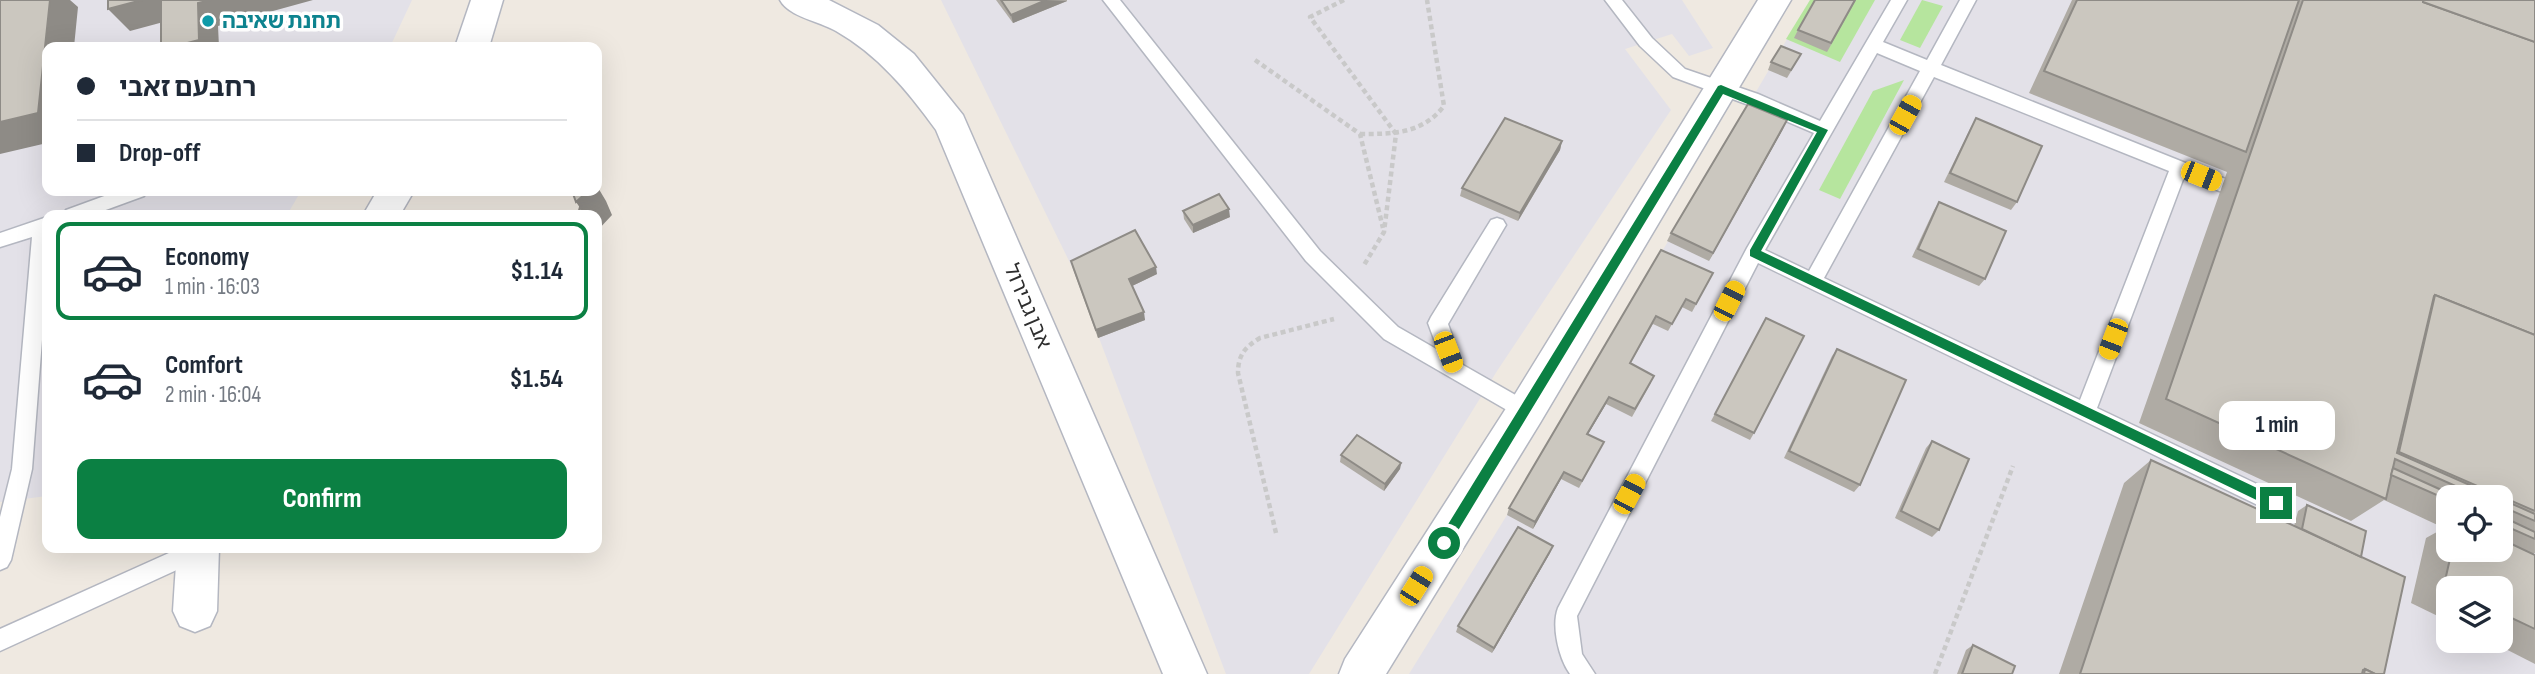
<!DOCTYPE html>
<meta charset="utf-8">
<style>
:root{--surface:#fff;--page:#f2f2f3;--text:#1f2937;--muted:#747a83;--line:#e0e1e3;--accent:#0b8043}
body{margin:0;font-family:"Sofia Sans Condensed","Noto Sans Hebrew",sans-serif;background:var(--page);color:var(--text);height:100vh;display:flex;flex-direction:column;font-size:26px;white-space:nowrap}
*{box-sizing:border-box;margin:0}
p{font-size:23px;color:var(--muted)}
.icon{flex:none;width:38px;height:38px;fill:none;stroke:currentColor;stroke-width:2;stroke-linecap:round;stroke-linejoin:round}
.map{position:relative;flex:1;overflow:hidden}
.details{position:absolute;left:42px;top:210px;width:560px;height:343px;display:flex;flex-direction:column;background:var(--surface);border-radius:14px;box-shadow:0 7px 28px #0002}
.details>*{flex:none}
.top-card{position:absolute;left:42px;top:42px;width:560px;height:154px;border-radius:14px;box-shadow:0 7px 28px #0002;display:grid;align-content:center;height:154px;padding:0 35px;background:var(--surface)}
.controls{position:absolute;left:2436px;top:485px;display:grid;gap:14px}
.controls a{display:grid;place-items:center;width:77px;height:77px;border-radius:14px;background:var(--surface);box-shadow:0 7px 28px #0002;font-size:35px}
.end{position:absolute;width:32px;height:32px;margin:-16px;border:9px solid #0b8043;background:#fff;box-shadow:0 0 0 4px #fff}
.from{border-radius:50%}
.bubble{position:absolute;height:49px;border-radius:14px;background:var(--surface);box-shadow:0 7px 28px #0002;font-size:23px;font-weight:700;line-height:49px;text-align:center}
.car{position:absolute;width:21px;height:42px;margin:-21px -10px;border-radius:9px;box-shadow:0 0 5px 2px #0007;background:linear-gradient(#f5c518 24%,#345 0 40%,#f5c518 0 76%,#345 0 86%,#f5c518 0)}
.top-card b{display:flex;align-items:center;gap:24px;height:66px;font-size:26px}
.top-card b+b{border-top:2px solid var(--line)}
.top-card i{width:18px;height:18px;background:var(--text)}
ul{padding:12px 0 0;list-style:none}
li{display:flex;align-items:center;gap:21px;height:98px;margin:0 14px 10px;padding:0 21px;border:4px solid transparent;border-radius:14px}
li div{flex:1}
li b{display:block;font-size:26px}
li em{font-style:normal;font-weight:700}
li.active{border-color:var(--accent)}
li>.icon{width:63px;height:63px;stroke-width:1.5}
.button{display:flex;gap:14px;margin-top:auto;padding:14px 35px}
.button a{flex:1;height:80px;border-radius:14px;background:var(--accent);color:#fff;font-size:28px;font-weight:700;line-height:80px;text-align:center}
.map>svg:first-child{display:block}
.industrial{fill:#e3e1e8;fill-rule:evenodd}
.green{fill:#b6e59e}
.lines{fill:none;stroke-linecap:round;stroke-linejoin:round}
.service-casing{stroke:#b4b7c1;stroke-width:3}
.minor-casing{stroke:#b4b7c1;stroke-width:3}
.path{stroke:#c9c9c9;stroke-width:4.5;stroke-dasharray:5 3.5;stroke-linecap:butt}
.service{fill:#fff;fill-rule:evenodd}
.minor{fill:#fff;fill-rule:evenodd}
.wall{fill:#afaba4;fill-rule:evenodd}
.shaded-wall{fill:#8e8b86}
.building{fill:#cbc7bf;stroke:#8e8b86;stroke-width:2}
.route{fill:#0b8043}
.culture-dot{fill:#0f9aa8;stroke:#fff;stroke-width:2.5}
.labels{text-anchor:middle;stroke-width:7;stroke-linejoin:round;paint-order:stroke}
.culture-label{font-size:21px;font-weight:bold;fill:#0d838f;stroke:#fff;text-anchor:start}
.street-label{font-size:21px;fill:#2e2e2e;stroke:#fff}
</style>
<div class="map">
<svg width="2535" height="674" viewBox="0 0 2535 674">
<rect width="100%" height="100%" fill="#efe9e1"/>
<g class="industrial">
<path d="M0,0h412l-22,47h-343v144h254l-14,24h-240v281l-47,6z"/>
<path d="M941,0h741l31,48 -24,8 -17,-22 -47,15 46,61 -174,261 -188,303h-83l-153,-405z"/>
<path d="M1810,0h725v674h-1126l98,-159zM2448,497h53v53h-53zM2448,588h53v52h-53z"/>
</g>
<g class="green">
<path d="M1810,0h65l-35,62 -54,-23z"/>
<path d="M1922,0l21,6 -23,42 -20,-8z"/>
<path d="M1904,80l-64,119 -21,-9 54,-99z"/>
</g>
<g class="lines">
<g class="service-casing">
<g id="service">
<path d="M1103,0h17l200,251 78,76 40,23 -10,-27 3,-6 60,-97 6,-2 6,2 3,5 -3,5 -55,94 15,41 70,40 3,6 -3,6 -7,3 -7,-3 -135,-78 -78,-78z"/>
<path d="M1605,0h17l30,38 33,31 73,25 62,27 71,-121h16l-24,42 44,18 33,-60h16l-35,65 287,115 3,5 -3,5 -6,2 -38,-15 -87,231 185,88 3,7 -3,7 -7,2 -7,-2 -510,-247 -181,353 5,38 13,20h-25c-11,-15 -19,-48 -12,-66l189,-360 67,-115 -68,-29 -73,-27 -33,-31zM1877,53l43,18 -111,200 -44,-21zM1934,77l235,94 -89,229 -256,-122z"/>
<path d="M118,191h29l-3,5 -52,19h-29l3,-5z"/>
<path d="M47,217v58l-15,194 -21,91 -4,7 -7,3v-53l12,-48 20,-232 -32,10v-14z"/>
<path d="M180,548h28l1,2 -4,7 -205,94v-22z"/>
</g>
</g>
<g class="minor-casing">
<g id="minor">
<path d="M471,0h32l-14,47h-34z"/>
<path d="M780,0h49l49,25 36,29 49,61 244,559h-44l-227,-544c-28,-39 -58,-75 -100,-99 -17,-10 -47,-14 -56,-31z"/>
<path d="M1758,0h33l-251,423 -154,251h-47l6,-15 167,-260z"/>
<path d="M377,191h37l-14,24h-37z"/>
<path d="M177,548h42l-2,63 -7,15 -15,6 -15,-6 -7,-15z"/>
</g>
</g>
<g class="path">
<path d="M1344,0l-34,17 86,117 -12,98 -20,33"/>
<path d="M1255,60l105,74 23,94"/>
<path d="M1360,134c33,0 62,0 84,-28l-17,-106"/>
<path d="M1276,533l-38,-160c0,-18 7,-26 22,-35l74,-19"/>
<path d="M1935,674l78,-208"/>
</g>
<use href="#service" class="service"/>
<use href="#minor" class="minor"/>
</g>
<g class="wall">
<path d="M996,0h71v1l-54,22z"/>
<path d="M1856,0l-29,52 -33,-14 4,-8z"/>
<path d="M2072,0h463v553l-2,1 2,1v109l-47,-24h13v-52h-53v33l-37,-18 15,-65 18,-10 -60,-28 -33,21 -212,-98 88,-251 -198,-79zM2448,497h53v53h-53z"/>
<path d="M1771,62l25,1 -9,15 -19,-8z"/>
<path d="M1976,118l41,84 -6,8 -67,-28 27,-55z"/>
<path d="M1783,129l-74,132 -42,-20 4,-8z"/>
<path d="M1562,141l-2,9 -42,71 -58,-25 2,-8z"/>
<path d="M1939,202l46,77 -6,7 -67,-29 22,-47z"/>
<path d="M1183,211l47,6 -37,16 -9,-14z"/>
<path d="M1661,250l48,31 -17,31 -10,-5 -14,24 -15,-7 -23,40 21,19 -19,34 -26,-13 -18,30 16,8 -25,46 -18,-9 -28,50 -26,-14 2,-7z"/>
<path d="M1071,261l86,13 -25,12 13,34 -47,18 -25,-69z"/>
<path d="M1766,318l-12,115 -4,7 -39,-19z"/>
<path d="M1837,349l23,136 -6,7 -70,-34 48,-102z"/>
<path d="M1932,441l7,89 -7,7 -37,-19 31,-70z"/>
<path d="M1341,455l60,8 -1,6 -16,22 -44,-29z"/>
<path d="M2151,460l143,66 4,-15 9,-6 54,52 23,117h-325l65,-191z"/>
<path d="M1550,553l-58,100 -36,-21 2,-6z"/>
<path d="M1973,645l39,29h-55l9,-24z"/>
</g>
<g class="shaded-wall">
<path d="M50,0h20l8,7 -4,40h-27v96l-47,11v-32z"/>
<path d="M142,0h24l16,17 -52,14 -22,-22z"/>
<path d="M211,0h102l-95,26 1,21h-47l26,-44z"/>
<path d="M1046,0l21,1 -54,22 -2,-8z"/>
<path d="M1787,120l-4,9 -74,132 4,-8z"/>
<path d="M1562,141l-2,9 -42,71 2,-8z"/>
<path d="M597,186l9,15 6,14 -15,16v-16h-12l-9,-13 12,-11h9z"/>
<path d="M1229,209l1,8 -37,16v-8z"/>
<path d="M1156,267l1,7 -27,13 -1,-8z"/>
<path d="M1144,312l1,8 -47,18 -2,-8z"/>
<path d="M1609,397l-3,7 -22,37 3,-7z"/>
<path d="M1401,463l-1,6 -16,22 1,-7z"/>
<path d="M1564,472l-3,7 -28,50 2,-7z"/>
<path d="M1553,546l-3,7 -58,100 2,-5z"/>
</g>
<g class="building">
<path d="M0,0h50l-12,113 -38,9z"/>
<path d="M108,0h34l-34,9z"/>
<path d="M161,0h50l-13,3 1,37 -27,7h-11z"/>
<path d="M1001,0h45l-35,15z"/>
<path d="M1815,0h40l-24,43 -33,-13z"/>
<path d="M2077,0h222l-53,152 -202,-81z"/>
<path d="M2303,0h120v2l112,40v293l-100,-40 -1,1 -37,157 100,44h-17l-85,-38 -9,40 -220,-100z"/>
<path d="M2423,0h112v42l-112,-40z"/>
<path d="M1781,46l20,8 -10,16 -20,-8z"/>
<path d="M1748,104l39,16 -74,133 -42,-20z"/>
<path d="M1505,118l57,23 -42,72 -58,-25z"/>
<path d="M1976,118l66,28 -25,56 -67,-29z"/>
<path d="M572,191h16l-12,11z"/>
<path d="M1219,194l10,15 -36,16 -10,-14z"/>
<path d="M1939,202l67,29 -21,48 -67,-30z"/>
<path d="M580,207l5,8h-5l-2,-1z"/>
<path d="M1135,230l21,37 -27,12 15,33 -48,18 -25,-69z"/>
<path d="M1661,250l52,23 -17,31 -10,-5 -14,25 -16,-8 -26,47 24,13 -19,33 -26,-12 -22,37 17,8 -22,39 -18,-9 -29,50 -26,-14z"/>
<path d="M2435,295l100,40v176l-136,-59z"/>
<path d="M1766,318l38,18 -50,97 -39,-19z"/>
<path d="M1837,349l69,31 -46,105 -71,-34z"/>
<path d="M1357,435l44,28 -16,21 -44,-29z"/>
<path d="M1932,441l37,18 -30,71 -38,-19z"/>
<path d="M2151,460l254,117 -21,97h-9l-10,-5 -2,1 -1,4h-282z"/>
<path d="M2393,468l64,29h-9v3l-57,-25z"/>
<path d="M2501,499l34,15v7l-34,-15z"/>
<path d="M2307,505l59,26 -5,26 -59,-28z"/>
<path d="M2501,516l34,16v7l-34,-15z"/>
<path d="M1518,527l35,19 -59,102 -36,-22z"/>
<path d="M2501,539l34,16v74l-34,-16v-25h-51l-6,-3 8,-35h49z"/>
<path d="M1973,645l42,21 -3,8h-50z"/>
<path d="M2365,669l10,5h-11z"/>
</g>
<path class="route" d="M1721,85l107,45 -67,121 519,248v8h-9l-521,-251v-6l67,-118 -94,-38 -275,453h-9v-8l279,-453z"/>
<circle class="culture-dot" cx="208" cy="21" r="7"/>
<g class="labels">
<g class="culture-label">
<text x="222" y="28">תחנת שאיבה</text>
</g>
<g class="street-label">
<text transform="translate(1028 306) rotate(67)" y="7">אבן גבירול</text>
</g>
</g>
</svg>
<div class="controls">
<a><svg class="icon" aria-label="locate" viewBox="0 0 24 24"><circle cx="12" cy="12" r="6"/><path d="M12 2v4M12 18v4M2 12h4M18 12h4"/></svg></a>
<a><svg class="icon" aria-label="layers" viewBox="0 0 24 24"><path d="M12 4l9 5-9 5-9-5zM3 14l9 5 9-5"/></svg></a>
</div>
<i class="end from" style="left:1444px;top:543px"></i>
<i class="end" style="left:2276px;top:503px"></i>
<div class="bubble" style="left:2219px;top:401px;width:116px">1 min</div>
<i class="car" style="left:1905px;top:115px;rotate:29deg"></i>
<i class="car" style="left:2201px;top:176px;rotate:112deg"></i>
<i class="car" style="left:1729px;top:301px;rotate:27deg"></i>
<i class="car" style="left:2113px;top:339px;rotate:201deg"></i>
<i class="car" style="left:1448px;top:352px;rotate:159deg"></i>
<i class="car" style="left:1629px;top:494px;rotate:28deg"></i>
<i class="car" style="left:1416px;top:586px;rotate:32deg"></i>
<div class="top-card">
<b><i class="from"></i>רחבעם זאבי</b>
<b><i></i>Drop-off</b>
</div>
<section class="details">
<ul>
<li class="active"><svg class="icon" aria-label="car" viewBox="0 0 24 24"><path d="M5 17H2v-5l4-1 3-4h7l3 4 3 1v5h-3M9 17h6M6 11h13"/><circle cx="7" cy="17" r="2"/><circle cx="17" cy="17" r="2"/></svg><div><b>Economy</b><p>1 min · 16:03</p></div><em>$1.14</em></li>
<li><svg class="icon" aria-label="car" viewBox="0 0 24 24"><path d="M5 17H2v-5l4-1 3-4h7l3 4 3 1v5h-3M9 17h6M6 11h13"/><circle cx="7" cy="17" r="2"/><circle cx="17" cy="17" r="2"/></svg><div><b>Comfort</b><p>2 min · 16:04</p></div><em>$1.54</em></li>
</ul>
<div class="button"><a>Confirm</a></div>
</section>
</div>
